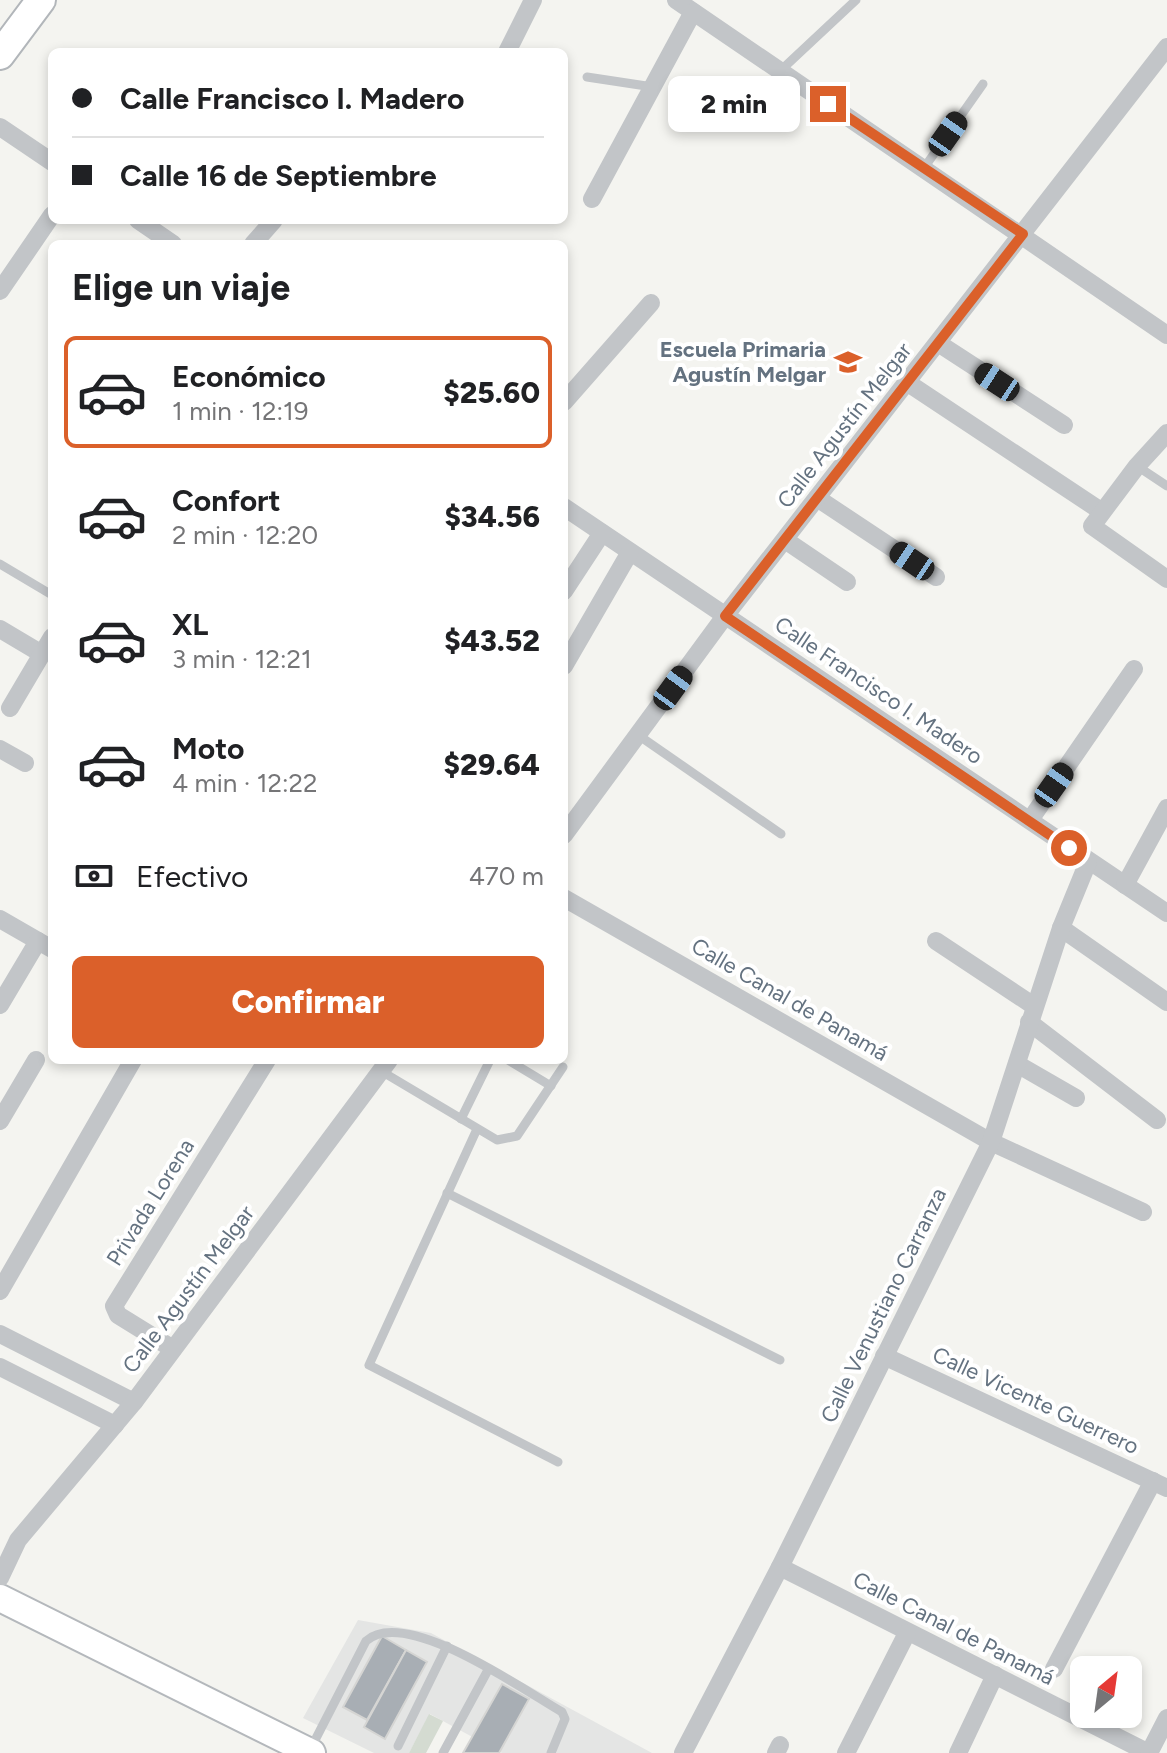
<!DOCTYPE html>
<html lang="es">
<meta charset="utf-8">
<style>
:root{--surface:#fff;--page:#f2f2f2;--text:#202124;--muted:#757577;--line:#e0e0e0;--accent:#db602a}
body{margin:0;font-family:Figtree,sans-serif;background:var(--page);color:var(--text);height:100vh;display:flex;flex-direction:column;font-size:30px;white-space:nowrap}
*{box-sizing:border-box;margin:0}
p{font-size:26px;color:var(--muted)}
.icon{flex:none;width:44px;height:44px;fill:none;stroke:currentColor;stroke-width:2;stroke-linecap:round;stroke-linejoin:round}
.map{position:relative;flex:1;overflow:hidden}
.panel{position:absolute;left:48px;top:240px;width:520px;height:824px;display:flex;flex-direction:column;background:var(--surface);border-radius:12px;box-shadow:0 4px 12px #0003}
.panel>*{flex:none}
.hud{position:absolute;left:48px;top:48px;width:520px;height:176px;border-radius:12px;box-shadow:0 4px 12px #0003;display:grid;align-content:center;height:176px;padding:0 24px;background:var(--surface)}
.needle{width:52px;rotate:29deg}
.fabs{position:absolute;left:1070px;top:1656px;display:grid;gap:16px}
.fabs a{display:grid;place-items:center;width:72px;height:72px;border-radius:12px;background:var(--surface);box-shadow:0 4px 12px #0003;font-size:40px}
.end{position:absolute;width:36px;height:36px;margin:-18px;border:10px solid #db602a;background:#fff;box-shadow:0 0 0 4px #fff}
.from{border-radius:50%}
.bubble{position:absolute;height:56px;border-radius:12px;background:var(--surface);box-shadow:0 4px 12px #0003;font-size:26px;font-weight:800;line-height:56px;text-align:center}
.car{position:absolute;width:24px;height:48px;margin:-24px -12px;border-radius:10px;box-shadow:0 0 6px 2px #0007;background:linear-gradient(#222 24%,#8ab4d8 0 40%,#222 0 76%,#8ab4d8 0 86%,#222 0)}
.hud b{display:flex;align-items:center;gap:28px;height:76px;font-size:30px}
.hud b+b{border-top:2px solid var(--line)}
.hud i{width:20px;height:20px;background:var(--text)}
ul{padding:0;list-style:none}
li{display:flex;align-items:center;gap:24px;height:112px;margin:0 16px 12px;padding:0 8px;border:4px solid transparent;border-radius:12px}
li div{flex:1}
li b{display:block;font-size:30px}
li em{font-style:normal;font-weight:800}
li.active{border-color:var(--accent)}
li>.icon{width:72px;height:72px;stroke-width:1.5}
h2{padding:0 24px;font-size:36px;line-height:96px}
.pay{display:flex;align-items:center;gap:20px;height:88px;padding:0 24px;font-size:30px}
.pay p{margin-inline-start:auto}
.button{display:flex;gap:16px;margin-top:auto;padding:16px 24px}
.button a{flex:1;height:92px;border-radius:12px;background:var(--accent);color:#fff;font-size:32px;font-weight:800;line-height:92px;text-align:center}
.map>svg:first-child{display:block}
.built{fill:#e4e5e4}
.green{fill:#d4dbd1}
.building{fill:#a8aeb4;stroke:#d5d5d3;stroke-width:2}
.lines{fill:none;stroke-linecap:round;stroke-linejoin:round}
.secondary-casing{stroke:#b4b8bc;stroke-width:30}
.primary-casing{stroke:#b2b6ba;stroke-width:32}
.service{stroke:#c2c5c8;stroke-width:9}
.minor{stroke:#c2c5c8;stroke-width:18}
.secondary{stroke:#fff;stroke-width:26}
.primary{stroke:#fff;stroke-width:28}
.route{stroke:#db602a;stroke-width:10}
.labels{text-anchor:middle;stroke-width:8;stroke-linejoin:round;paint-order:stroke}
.poi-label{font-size:22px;font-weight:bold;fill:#647280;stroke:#fff;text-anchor:end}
.street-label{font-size:22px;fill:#647280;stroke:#fff}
</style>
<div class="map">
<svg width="1167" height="1753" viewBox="0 0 1167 1753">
<rect width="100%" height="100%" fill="#f4f4f0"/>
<path class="built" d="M358,1620l73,13 221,120h-150l-72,-39 -21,39h-35l-71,-35z"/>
<path class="green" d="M429,1714l14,7 -17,32h-17z"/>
<g class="building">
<path d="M382,1636l24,14 -39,70 -24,-13z"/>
<path d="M406,1650l21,12 -42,77 -21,-12z"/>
<path d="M502,1684l27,15 -30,54h-36z"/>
</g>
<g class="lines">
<g class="secondary-casing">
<path id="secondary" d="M0,1598l312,155"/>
</g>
<g class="primary-casing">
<path id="primary" d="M0,55l41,-55"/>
</g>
<g class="service">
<path d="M779,72l77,-72"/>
<path d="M587,77l66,10"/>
<path d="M924,168l59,-84"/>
<path d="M1137,466l30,20"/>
<path d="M0,564l52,31"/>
<path d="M638,735l143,99"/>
<path d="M508,1060l43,26"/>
<path d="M381,1071l116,69 20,-4 46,-69"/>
<path d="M461,1119l29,-59"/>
<path d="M477,1129l-108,236 189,97"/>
<path d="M447,1193l333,167"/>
<path d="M398,1746l49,-100"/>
<path d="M311,1748l55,-107c39,-35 156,48 196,71l3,7 -14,34"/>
<path d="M443,1753l45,-83"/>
</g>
<g class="minor">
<path d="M676,0l491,335"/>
<path d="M507,52l26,-52"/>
<path d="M0,127l52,35"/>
<path d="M592,199l101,-187"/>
<path d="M138,220l35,24"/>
<path d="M253,244l21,-24"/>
<path d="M0,291l52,-76"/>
<path d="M938,343l126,82"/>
<path d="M908,383l193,128"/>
<path d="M564,402l87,-99"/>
<path d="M1167,433l-30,33 -45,60 75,53"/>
<path d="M817,498l119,79"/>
<path d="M564,507l603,406"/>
<path d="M785,540l62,42"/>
<path d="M564,591l38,-58"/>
<path d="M0,629l42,25"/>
<path d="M564,666l66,-114"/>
<path d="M10,708l42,-71"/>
<path d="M0,749l25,14"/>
<path d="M1030,820l104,-151"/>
<path d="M564,835l161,-219 442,-569"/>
<path d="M1125,885l42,-77"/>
<path d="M564,898l427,244 152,70"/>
<path d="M0,919l52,30"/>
<path d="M1061,928l106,74"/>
<path d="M936,941l98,65"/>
<path d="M0,1005l38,-64"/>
<path d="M1029,1022l128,98"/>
<path d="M1017,1064l59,34"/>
<path d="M0,1121l36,-61"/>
<path d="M0,1291l133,-231"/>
<path d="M0,1334l134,68"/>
<path d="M173,1349l-55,-34 -4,-9 153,-246"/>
<path d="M884,1356l283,132"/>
<path d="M0,1367l115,58"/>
<path d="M780,1567l369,186"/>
<path d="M0,1578l18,-38 116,-138 255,-342"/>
<path d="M1054,1669l99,-188"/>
<path d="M683,1753l97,-186 211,-425 70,-214 27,-66"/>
<path d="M776,1753l4,-8"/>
<path d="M846,1753l61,-120"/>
<path d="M958,1753l37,-78"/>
<path d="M1149,1753l18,-35"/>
</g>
<use href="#secondary" class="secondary"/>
<use href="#primary" class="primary"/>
</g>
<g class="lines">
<path class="route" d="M828,104l195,130 -298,382 344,232"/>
</g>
<defs>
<g id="school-bare" transform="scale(2.16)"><path d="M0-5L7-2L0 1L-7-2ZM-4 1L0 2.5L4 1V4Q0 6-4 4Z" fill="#db602a" stroke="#fff" stroke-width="2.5" paint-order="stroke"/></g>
</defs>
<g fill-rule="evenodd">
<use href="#school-bare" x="848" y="362"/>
</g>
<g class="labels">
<g class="poi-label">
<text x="826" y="357">Escuela Primaria<tspan x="826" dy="25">Agustín Melgar</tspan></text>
</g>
<g class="street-label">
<text transform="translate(844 425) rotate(-52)" y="8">Calle Agustín Melgar</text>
<text transform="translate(879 690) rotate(34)" y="8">Calle Francisco I. Madero</text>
<text transform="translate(790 999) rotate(30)" y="8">Calle Canal de Panamá</text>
<text transform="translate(150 1202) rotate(-58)" y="8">Privada Lorena</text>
<text transform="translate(188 1289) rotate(-53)" y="8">Calle Agustín Melgar</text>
<text transform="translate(883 1305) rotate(-64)" y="8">Calle Venustiano Carranza</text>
<text transform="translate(1036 1400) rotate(25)" y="8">Calle Vicente Guerrero</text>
<text transform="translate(954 1628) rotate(27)" y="8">Calle Canal de Panamá</text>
</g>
</g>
</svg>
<div class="fabs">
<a><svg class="needle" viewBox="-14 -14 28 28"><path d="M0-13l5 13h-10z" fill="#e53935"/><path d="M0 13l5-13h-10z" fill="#757577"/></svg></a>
</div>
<i class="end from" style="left:1069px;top:848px"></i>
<i class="end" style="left:828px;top:104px"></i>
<div class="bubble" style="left:668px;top:76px;width:132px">2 min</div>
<i class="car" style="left:948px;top:134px;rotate:35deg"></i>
<i class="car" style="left:997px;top:382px;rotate:303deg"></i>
<i class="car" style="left:912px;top:561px;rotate:304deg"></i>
<i class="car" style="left:673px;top:688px;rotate:36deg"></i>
<i class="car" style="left:1054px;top:785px;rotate:35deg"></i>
<div class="hud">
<b><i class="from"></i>Calle Francisco I. Madero</b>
<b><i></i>Calle 16 de Septiembre</b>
</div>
<section class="panel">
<h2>Elige un viaje</h2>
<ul>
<li class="active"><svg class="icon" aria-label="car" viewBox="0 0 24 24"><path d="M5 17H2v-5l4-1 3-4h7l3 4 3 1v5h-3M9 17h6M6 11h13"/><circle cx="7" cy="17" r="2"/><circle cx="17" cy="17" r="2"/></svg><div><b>Económico</b><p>1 min · 12:19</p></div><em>$25.60</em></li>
<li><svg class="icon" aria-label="car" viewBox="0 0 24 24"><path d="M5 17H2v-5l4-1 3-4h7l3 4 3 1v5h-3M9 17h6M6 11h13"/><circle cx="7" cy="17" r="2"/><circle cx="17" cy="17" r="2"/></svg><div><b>Confort</b><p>2 min · 12:20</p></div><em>$34.56</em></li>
<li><svg class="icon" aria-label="car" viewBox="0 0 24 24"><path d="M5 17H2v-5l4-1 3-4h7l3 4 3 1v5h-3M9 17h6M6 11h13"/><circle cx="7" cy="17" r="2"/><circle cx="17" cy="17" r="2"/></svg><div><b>XL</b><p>3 min · 12:21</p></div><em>$43.52</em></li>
<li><svg class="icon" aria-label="car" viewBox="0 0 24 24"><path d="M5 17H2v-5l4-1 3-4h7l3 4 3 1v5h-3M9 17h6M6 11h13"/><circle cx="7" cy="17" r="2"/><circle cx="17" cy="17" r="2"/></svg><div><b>Moto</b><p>4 min · 12:22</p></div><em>$29.64</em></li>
</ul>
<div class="pay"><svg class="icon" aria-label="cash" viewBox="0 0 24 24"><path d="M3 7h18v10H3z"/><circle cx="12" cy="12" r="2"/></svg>Efectivo<p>470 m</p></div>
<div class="button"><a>Confirmar</a></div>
</section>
</div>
